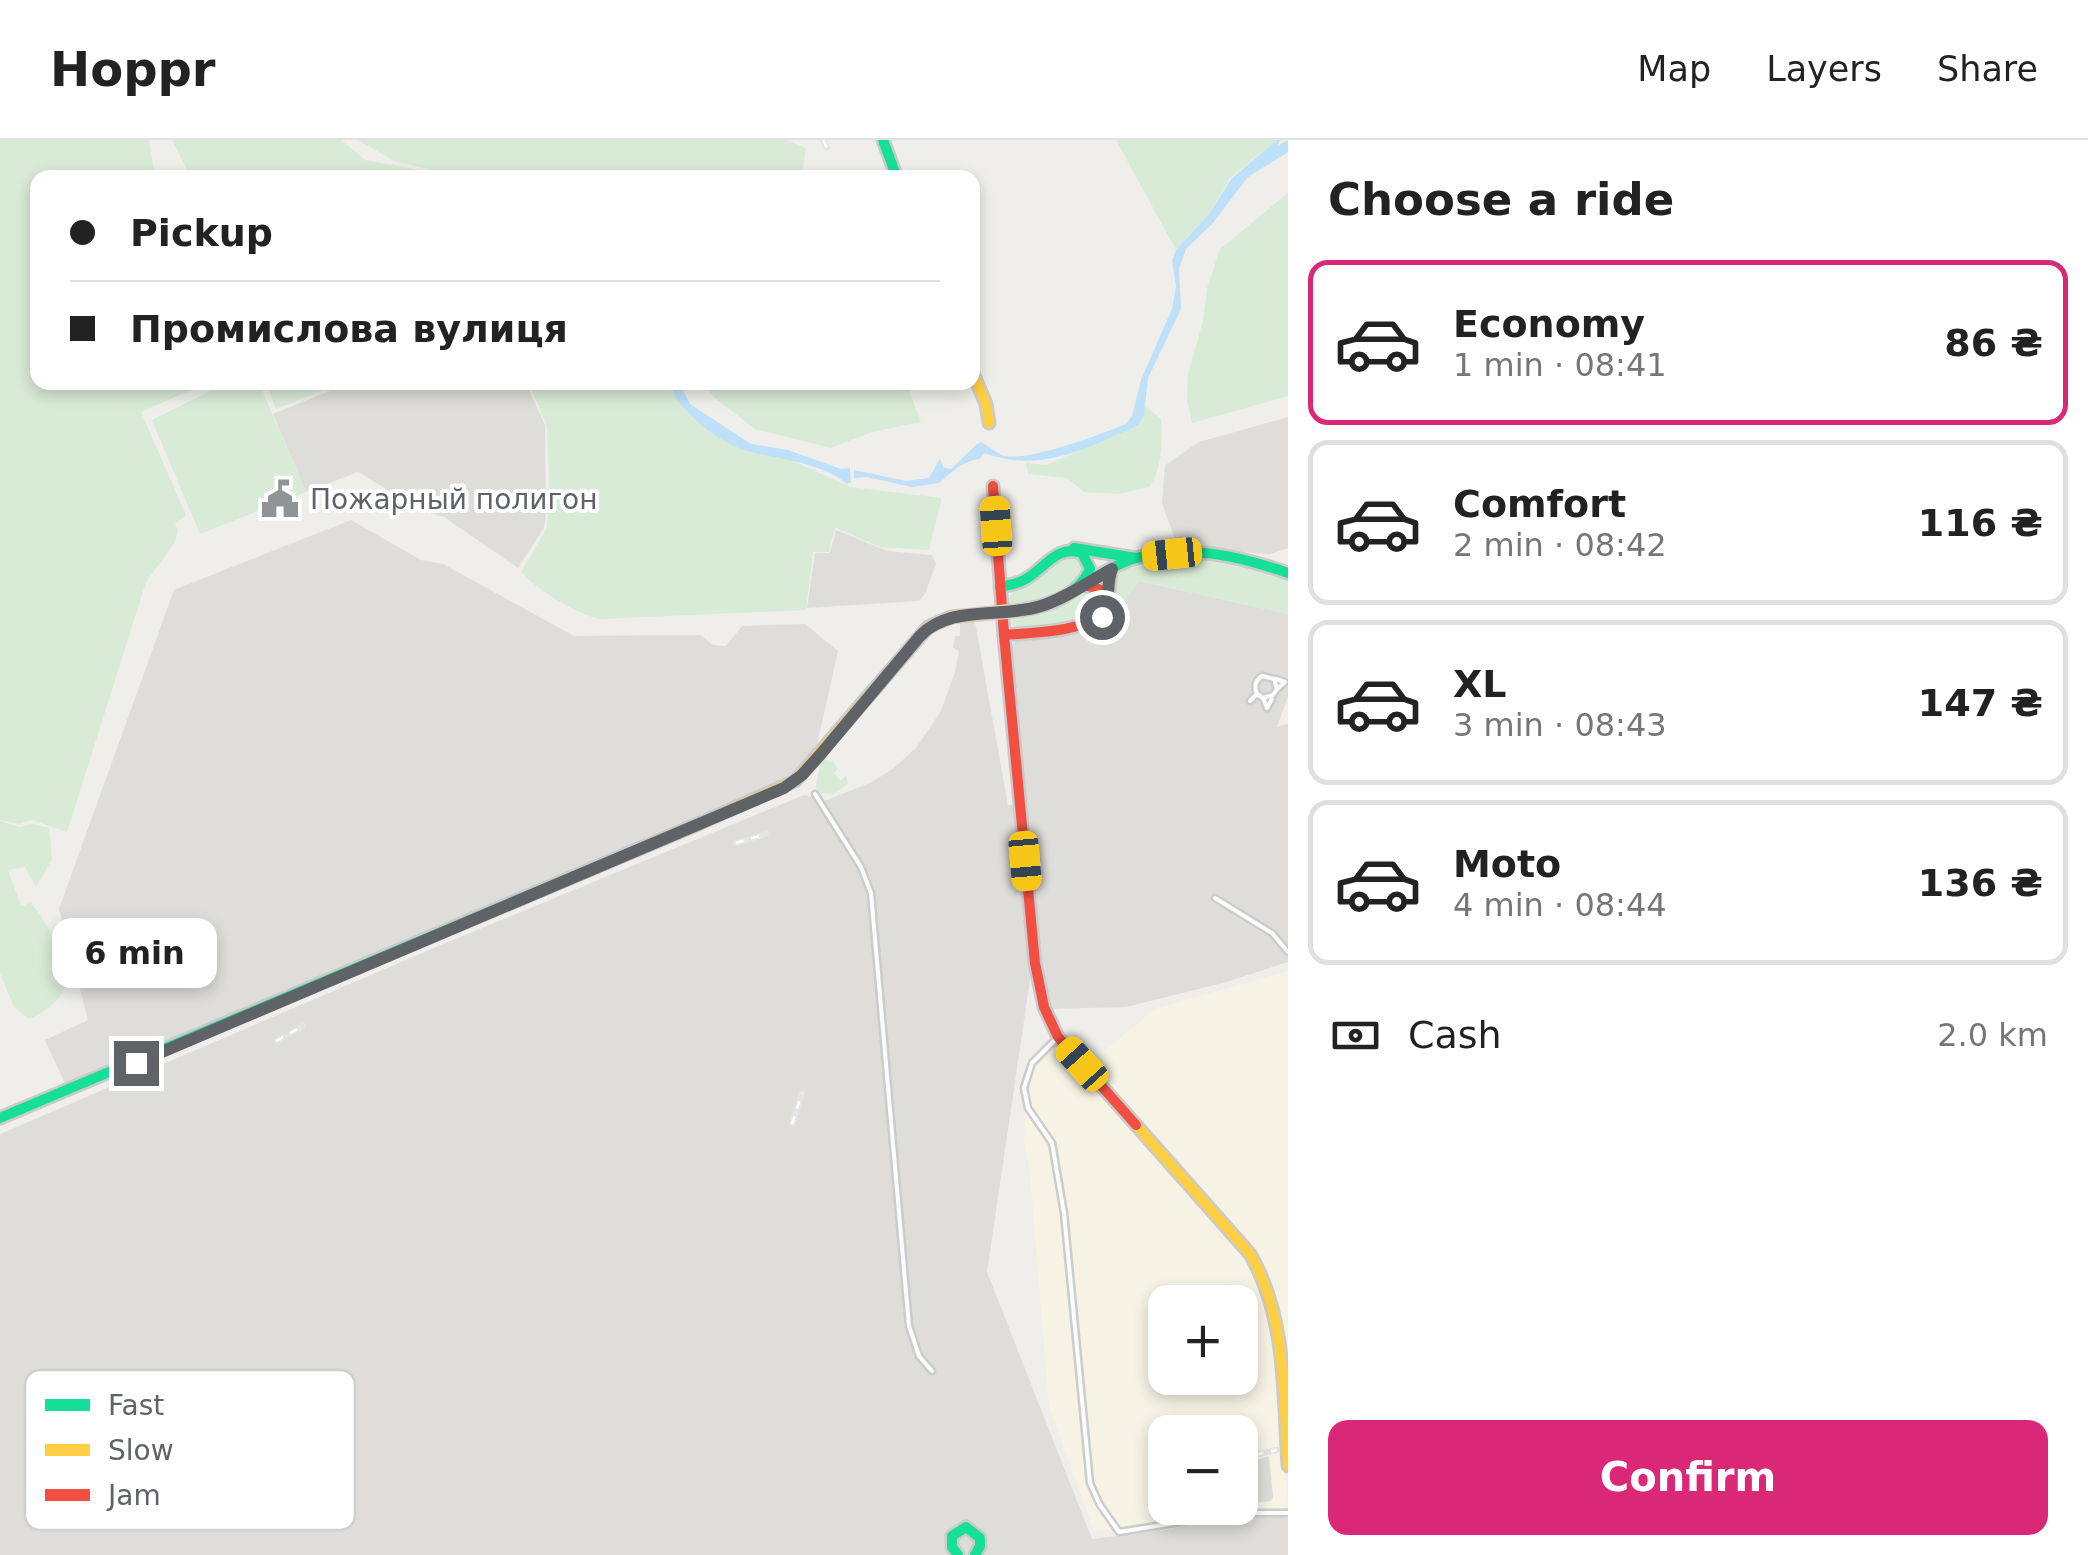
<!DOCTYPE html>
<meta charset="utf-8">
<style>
:root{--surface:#fff;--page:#f2f2f2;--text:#222;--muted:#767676;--line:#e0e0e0;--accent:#db2777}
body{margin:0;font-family:"DejaVu Sans",sans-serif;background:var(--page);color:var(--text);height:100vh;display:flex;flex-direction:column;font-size:38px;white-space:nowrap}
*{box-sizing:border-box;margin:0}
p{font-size:32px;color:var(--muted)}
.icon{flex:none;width:55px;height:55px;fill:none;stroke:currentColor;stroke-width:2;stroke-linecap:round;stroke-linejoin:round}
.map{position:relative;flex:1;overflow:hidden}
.drawer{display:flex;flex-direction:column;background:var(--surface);width:800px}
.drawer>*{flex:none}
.guide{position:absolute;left:30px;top:30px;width:950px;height:220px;border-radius:20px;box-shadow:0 5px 15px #0003;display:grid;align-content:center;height:220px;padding:0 40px;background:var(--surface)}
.tools{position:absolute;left:1148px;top:1145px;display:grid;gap:20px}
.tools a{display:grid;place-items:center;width:110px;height:110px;border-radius:20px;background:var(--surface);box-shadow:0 5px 15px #0003;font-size:50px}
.end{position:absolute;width:45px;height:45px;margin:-22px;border:12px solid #5f6368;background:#fff;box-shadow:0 0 0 5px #fff}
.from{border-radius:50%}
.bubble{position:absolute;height:70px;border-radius:20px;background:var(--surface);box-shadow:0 5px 15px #0003;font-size:32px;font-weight:700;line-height:70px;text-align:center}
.car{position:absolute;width:30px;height:60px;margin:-30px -15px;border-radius:12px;box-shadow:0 0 8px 2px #0007;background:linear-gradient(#f5c518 24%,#345 0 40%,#f5c518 0 76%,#345 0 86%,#f5c518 0)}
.guide b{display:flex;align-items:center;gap:35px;height:95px;font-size:38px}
.guide b+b{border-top:2px solid var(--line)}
.guide i{width:25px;height:25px;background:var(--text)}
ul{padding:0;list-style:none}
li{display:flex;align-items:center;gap:30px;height:165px;margin:0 20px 15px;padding:0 20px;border:5px solid var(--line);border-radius:20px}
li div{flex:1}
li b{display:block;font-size:38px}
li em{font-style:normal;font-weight:700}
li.on{border-color:var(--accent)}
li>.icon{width:90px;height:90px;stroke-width:1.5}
h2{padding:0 40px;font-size:45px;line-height:120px}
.pay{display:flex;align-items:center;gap:25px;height:110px;padding:0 40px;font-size:38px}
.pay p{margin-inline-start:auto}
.button{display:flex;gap:20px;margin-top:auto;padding:20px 40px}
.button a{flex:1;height:115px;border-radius:20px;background:var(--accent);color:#fff;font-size:40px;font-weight:700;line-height:115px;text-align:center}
header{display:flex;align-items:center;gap:60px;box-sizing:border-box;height:140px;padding:0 50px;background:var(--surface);border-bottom:2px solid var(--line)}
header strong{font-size:48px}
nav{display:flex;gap:55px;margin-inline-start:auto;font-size:35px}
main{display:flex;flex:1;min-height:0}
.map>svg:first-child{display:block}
.commercial{fill:#f7f3e4;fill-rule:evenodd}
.industrial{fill:#dfddda}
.green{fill:#d8ebd6}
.water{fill:#bfe0f9}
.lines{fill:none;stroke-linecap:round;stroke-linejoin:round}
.street-casing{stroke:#cbcccc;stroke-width:9}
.fast-casing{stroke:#cacacb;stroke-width:15}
.slow-casing{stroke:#cacacb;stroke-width:15}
.jam-casing{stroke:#cacacb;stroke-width:15}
.street{stroke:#fdfcfc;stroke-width:4}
.fast{stroke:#16e098;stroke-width:10}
.slow{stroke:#ffcf43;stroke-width:10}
.jam{stroke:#f24e42;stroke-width:10}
.rail-casing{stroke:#e4e4e4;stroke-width:6}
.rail{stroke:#fff;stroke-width:2.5;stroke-dasharray:8;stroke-linecap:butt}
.jam-bridge-casing{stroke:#d7ceb8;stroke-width:15;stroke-linecap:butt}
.jam-bridge{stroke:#f24e42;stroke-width:10}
.route{stroke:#5f6368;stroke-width:12}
.labels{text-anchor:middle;stroke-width:8;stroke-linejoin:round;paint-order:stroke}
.poi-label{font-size:28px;fill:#5f6368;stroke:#fff;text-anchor:start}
.key{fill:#fff;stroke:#cfd0d2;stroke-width:2.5}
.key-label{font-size:28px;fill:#5f6368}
</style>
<header>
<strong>Hoppr</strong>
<nav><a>Map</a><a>Layers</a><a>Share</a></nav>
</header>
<main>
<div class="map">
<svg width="1288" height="1415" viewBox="0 0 1288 1415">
<rect width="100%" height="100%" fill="#efeeea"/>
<g class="commercial">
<path d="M1288,831v461l-12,-123 -13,-40 -176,-203 68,-57z"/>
<path d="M1058,905l197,219 14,35 19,206 -6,4h-30l-158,22 -45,-125 -19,-234 -6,-33 4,-62 8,-14zM1165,1162h75v76h-75zM1165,1292h75v76h-75z"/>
</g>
<g class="industrial">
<path d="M349,243h177l19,42 1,89 -2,14 -26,40 -74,-51 -21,-6 -65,-39 -52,20 -33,-78z"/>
<path d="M1288,277v131l-18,6 -92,-6 -16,-45 3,-38 34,-23z"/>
<path d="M351,380l70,40 22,4 131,72 126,-1 13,10 13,1 16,-20 63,-2 33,27 -24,107 -25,23 -722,307 -22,-48 43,-20 -29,-111 115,-319z"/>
<path d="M836,390l51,21 45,4 4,9 -11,30 -6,7 -112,7 8,-55h15z"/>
<path d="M1139,441l149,33v83l-11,30 11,-3v238l-65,21 -97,24 -79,2 -7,-26 -31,-334 10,-13 79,-12 16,-11z"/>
<path d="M960,482h15l33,183 9,1 4,53 -3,1 8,50 4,70 -43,292 105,267 73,-9 62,-12 47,-2 14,2v37h-1288v-421l429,-184 375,-155 20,6 48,-19 22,-14 22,-20 25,-37 14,-39 4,-21 -6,-3 2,-12h5z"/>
<path d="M1269,1316l4,41 -2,4 -31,4v-40z"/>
</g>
<g class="green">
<path d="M0,0h149l6,37 -117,1v204l169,1 -66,29 45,103 -11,9 3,6 -3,12 -29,40 -79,250 -35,-12 -13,4 -19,-4z"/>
<path d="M172,0h169l24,20 45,8 28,9h-247z"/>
<path d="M358,0h428l20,8 -4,29h-340l-68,-16z"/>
<path d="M1116,0h161l-47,38 -20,35 -34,37z"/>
<path d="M1288,53v203l-96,27 -5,-23 1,-26 15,-53 4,-33 13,-39z"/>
<path d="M226,243h33l47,109 -106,42 -48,-114z"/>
<path d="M266,243h74l-64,26z"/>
<path d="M529,243h131l9,5 30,33 41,27 42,8 68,31 92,11 -13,52 -49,-3 -45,-20 -6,25h-16l-7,58 -205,9c-22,-3 -65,-30 -80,-47l26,-44 2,-50 -2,-51z"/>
<path d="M703,243h203l15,39 -49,10 -42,16 -75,-19 -40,-31z"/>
<path d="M1145,266l16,13c2,20 1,52 -12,68l-31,7 -34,-2 -17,-14 -39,-4 -2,-11 20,2 92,-40z"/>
<path d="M1074,412l10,16 -3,14 -44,23 -33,2c6,-20 49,-48 70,-55z"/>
<path d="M1198,419l47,6 43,15v34l-149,-33 -31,41 5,-40 8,-12 45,-9z"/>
<path d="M1086,448l14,4 5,19 -10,9 -75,11 -14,-12v-2l45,-9z"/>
<path d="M821,619l12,2 5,8 -4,4 6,8 6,-5 2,8 -15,10 -14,-1 -3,-7z"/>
<path d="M0,681l20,6 13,-3 16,4 3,31 -16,28 -11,-20 -17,3 13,36 9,-3c15,11 41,68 34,86 -5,13 -22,25 -35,30l-15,-12 -14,-34z"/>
</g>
<g class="water">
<path d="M1277,0h3l-3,6 11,-6v12l-40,25 -35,46 -27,26 -7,20 2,40 -33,69 -4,37 -6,10c-49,23 -100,49 -153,28l-6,6c-17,2 -28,14 -40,24l-27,4 -45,-10 -13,1v-8l52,11 23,-3 11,-19 4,9 7,1 26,-25 4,-2c7,4 14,10 21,13 21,9 102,-22 124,-31l6,-8 9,-36 31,-71 4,-23 -4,-26 4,-10 34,-37 21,-34z"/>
<path d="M670,243h9l11,21 61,40 37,6 53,19 9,-1 1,14 -4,2c-22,-20 -67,-25 -96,-32 -29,-7 -74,-40 -81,-69z"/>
</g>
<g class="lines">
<g class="street-casing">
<g id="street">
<path d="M1276,539l9,3 -8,7"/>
<path d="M1263,558l4,10 5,-9"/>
<path d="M1250,561l7,-7c-3,-8 -2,-13 5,-18l12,3 3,10 -4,6 -10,3 -6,-4"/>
<path d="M815,654l46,73 10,26 38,433 10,30 13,15"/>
<path d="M1215,758l57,35 16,19"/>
<path d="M1058,897l-26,26 -8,25 4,20 24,35 12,70 26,270 10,22 19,27 118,-19h51"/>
</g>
</g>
<g class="fast-casing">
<g id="fast">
<path d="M883,0l14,38"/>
<path d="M1074,408l62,10"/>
<path d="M1084,444c16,-9 32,-20 49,-25 51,-16 106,-3 155,14"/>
<path d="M1000,447c9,-2 17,-3 24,-7 21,-11 32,-36 58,-27l8,16c-12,27 -40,36 -67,41"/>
<path d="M0,978l698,-294"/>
<path d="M958,1415l-6,-8v-11l14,-9 14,11v8l-5,9"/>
</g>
</g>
<g class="slow-casing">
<g id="slow">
<path d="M972,231l14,33 3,19"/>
<path d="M1108,463l3,-32"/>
<path d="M698,684l97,-43 133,-154 23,-10"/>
<path d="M1136,985l114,129c37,64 33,140 38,212"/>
</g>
</g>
<g class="jam-casing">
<g id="jam">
<path d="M993,346l11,149c33,-3 73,-2 101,-22l1,-15 -7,-9 -15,-4"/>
<path d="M1004,495l31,328 9,44 14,30 78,88"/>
</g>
</g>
<use href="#street" class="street"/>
<use href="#fast" class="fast"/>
<use href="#slow" class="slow"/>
<use href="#jam" class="jam"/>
<g class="rail-casing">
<g id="rail">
<path d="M823,0l4,8"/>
<path d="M736,703l30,-9"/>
<path d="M276,901l27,-15"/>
<path d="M792,984l10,-31"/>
<path d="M1240,1318l37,-8"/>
</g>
</g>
<use href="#rail" class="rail"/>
<g class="jam-bridge-casing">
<path id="jam-bridge" d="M951,477l72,-7"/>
</g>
<use href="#jam-bridge" class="jam-bridge"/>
</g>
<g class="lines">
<path class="route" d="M136,923l648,-275 18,-13 18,-20 100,-119c31,-32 81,-17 121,-30 25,-8 49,-25 71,-37 -7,16 0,32 -10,48"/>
</g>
<defs>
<g id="civic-bare" transform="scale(3)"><path d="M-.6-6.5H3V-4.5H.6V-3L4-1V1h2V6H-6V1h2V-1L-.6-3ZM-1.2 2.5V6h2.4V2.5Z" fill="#919496" stroke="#fff" stroke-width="2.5" paint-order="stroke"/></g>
</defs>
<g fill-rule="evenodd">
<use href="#civic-bare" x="280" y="359"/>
</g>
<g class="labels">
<g class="poi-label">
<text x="310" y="369">Пожарный полигон</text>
</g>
</g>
<rect x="25" y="1230" width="330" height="160" rx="15" class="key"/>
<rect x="45" y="1259" width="45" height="12" fill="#16e098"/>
<rect x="45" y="1304" width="45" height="12" fill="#ffcf43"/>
<rect x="45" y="1349" width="45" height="12" fill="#f24e42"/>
<g class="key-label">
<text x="108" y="1275">Fast</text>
<text x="108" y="1320">Slow</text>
<text x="108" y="1365">Jam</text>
</g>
</svg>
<div class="tools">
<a>+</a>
<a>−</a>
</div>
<i class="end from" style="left:1102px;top:477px"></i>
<i class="end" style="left:136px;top:923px"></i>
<div class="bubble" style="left:52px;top:778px;width:165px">6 min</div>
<i class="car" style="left:996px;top:386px;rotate:356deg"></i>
<i class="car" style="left:1172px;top:414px;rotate:264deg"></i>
<i class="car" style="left:1025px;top:721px;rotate:175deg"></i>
<i class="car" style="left:1082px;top:924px;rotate:318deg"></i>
<div class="guide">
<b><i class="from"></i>Pickup</b>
<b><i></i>Промислова вулиця</b>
</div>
</div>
<section class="drawer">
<h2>Choose a ride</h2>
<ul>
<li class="on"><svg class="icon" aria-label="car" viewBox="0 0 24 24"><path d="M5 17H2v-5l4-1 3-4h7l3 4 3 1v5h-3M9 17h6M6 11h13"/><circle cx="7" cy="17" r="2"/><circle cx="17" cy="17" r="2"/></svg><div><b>Economy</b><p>1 min · 08:41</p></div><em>86 ₴</em></li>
<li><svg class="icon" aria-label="car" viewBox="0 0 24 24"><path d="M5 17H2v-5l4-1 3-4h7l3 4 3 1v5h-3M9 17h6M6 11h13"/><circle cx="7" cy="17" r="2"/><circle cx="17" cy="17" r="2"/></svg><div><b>Comfort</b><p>2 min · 08:42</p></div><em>116 ₴</em></li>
<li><svg class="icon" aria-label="car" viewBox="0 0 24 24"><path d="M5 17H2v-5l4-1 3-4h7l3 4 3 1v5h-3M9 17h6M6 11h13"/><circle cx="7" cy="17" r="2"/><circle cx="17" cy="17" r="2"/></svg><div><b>XL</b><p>3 min · 08:43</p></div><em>147 ₴</em></li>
<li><svg class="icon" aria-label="car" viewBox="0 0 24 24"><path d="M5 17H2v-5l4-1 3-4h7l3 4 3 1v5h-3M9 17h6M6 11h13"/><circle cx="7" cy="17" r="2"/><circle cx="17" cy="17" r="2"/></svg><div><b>Moto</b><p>4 min · 08:44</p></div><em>136 ₴</em></li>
</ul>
<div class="pay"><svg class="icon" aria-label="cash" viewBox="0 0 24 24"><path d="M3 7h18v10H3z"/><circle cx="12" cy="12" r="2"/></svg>Cash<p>2.0 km</p></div>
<div class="button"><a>Confirm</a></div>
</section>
</main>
